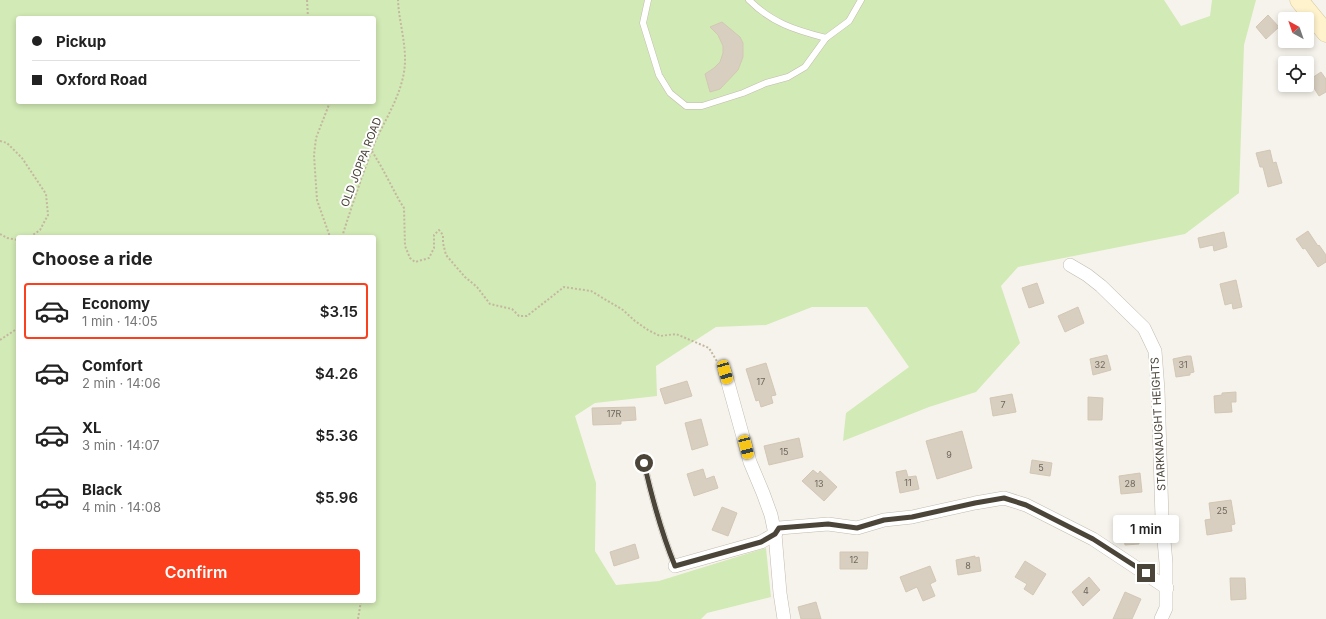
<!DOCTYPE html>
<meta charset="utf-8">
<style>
:root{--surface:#fff;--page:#f2f2f2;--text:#222;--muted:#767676;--line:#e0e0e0;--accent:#fc3f1d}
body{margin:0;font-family:Inter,sans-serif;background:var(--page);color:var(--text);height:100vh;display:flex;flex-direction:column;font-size:15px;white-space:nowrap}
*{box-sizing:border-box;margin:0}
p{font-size:13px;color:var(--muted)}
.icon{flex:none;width:22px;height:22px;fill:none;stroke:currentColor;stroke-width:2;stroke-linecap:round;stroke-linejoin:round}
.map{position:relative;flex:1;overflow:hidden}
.sheet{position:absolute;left:16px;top:235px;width:360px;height:368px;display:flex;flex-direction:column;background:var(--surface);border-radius:4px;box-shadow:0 2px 6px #0003}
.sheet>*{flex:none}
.banner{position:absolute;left:16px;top:16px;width:360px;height:88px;border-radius:4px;box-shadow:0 2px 6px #0003;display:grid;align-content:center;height:88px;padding:0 16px;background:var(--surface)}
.needle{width:26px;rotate:320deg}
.controls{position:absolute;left:1278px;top:12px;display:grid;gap:8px}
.controls a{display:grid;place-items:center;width:36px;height:36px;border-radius:4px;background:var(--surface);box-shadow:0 2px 6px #0003;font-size:20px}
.end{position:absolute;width:18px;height:18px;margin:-9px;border:5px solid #4b4439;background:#fff;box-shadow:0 0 0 2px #fff}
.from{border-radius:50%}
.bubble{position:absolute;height:28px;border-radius:4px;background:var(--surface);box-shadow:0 2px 6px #0003;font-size:13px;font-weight:600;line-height:28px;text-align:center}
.car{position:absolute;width:12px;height:24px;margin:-12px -6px;border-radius:5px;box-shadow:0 0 3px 1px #0007;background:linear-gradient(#f5c518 24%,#345 0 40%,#f5c518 0 76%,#345 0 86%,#f5c518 0)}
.banner b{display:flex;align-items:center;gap:14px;height:38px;font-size:15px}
.banner b+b{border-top:1px solid var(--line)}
.banner i{width:10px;height:10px;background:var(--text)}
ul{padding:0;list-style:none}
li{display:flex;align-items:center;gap:12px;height:56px;margin:0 8px 6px;padding:0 8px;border:2px solid transparent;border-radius:4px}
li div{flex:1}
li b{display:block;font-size:15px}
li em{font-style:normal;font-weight:600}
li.on{border-color:var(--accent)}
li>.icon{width:36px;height:36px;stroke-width:1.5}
h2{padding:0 16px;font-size:18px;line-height:48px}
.button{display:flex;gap:8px;margin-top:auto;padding:8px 16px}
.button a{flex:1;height:46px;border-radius:4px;background:var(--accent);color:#fff;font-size:16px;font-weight:600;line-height:46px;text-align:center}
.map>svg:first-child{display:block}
.green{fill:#d2eab5;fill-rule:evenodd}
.building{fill:#d8cfc1;stroke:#d3c7b4}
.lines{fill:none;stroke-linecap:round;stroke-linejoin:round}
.service-casing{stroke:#c2bbae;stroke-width:7}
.minor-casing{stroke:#c2bbae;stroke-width:14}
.secondary-casing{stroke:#d6c79b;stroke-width:19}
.path{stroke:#c4b79f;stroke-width:2;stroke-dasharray:2 2;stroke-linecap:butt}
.service{stroke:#fff;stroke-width:6}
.minor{stroke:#fff;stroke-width:13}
.secondary{stroke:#fff3cd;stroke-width:18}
.route{stroke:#4b4439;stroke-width:5}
.labels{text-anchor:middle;stroke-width:4;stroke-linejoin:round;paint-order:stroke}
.number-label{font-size:9px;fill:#6e675b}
.street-label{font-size:11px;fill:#4b4439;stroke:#fff}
</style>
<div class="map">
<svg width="1326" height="619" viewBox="0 0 1326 619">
<rect width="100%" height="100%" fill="#f6f3ec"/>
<path class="green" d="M0,0h1164l17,26 29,-10 2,-16h44l-12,45 -5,148 -54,41 -167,33 -17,19 19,57 -44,49 -47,15 -86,34 3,-28 63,-46 -42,-60h-55l-46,18 -50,2 -60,39 1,30 -62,7 -20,13 21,67 -1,68 21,34 43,-4 107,-33 5,49 -64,16 -6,6h-701zM18,18h356v84h-356zM18,237h356v364h-356z"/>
<g class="building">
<path d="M1268,15l11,12 -13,12 -10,-12z"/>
<path d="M722,22l18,15 3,6v14l-5,13 -18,19 -10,3 -5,-18 9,-6 6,-6 3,-9v-7l-5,-11 -8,-8z"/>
<path d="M1321,72l5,7v13l-7,4 -10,-16z"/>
<path d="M1270,150l3,13 3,-1 6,21 -14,4 -5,-20h-3l-4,-14z"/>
<path d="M1308,231l10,15 1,-1 7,10v7l-8,5 -13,-19 -2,1 -7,-10z"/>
<path d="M1224,232l3,15 -13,4 -1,-6 -13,3 -2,-10z"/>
<path d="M1236,280l6,27 -9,2 -1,-6 -7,2 -5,-21z"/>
<path d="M1037,283l7,20 -15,5 -7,-20z"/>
<path d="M1078,307l6,16 -19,9 -7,-16z"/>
<path d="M1107,355l4,15 -18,5 -3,-16z"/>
<path d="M1187,356h4l3,16 -4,1v2l-14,2 -3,-18z"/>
<path d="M766,363l10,32 -5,1 2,7 -12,4 -2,-7 -3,1 -10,-32z"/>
<path d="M687,381l5,15 -27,8 -5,-15z"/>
<path d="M1236,392v10h-5l1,10 -17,1 -1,-17 8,-1v-2z"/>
<path d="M1012,394l4,18 -23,4 -3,-18z"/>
<path d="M1088,397l15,1 -1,22h-14z"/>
<path d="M635,407l1,13 -15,1v3l-28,1 -1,-17z"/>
<path d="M701,419l7,26 -16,5 -7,-27z"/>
<path d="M962,431l10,37 -35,11 -11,-38z"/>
<path d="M799,438l4,19 -34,8 -5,-19z"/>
<path d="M1032,460l20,3 -2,13 -20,-3z"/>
<path d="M703,469l3,10 8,-3 4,12 -24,8 -7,-22z"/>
<path d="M813,470l5,4 2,-3 17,16 -13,14 -22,-20z"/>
<path d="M906,470l2,7 8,-1 3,13 -19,4 -4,-21z"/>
<path d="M1140,473l2,19 -21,2 -2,-18z"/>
<path d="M1231,500l4,24 -4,1 1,6 -25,4 -2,-15 6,-1 -2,-16z"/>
<path d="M722,507l15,6 -9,23 -16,-6z"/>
<path d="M1128,525l1,3h9l1,16 -14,1 -1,-8h-9l-1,-11z"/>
<path d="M635,544l4,14 -25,8 -4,-14z"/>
<path d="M840,552h28l-1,17h-27z"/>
<path d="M975,556v2l4,-1 2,14 -23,4 -2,-15z"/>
<path d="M1025,561l21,13 -13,21 -9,-6 3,-5 -12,-7z"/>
<path d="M930,566l6,15 -6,3 5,12 -12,5 -6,-14 -11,5 -6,-15z"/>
<path d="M1089,577l11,13 -17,16 -11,-14z"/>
<path d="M1230,578h15l1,21 -15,1z"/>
<path d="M1125,592l16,7 -9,20h-19z"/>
<path d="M816,602l5,17h-20l-3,-12z"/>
</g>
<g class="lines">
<g class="service-casing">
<g id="service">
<path d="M648,0l-5,23 16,52 11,18 16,13h16l41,-13 23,-10 22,-6 17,-10 21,-29 23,-17 12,-21"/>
<path d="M749,0c23,23 46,30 77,38"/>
<path d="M644,463c8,35 17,69 31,103"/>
</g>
</g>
<g class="minor-casing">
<g id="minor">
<path d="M1070,265l17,10 14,11 43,42 11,23 3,39 4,128 4,45v45l-5,11"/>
<path d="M725,372l25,90 13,31 8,22 4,19 5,59 4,26"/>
<path d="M675,566l86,-24 14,-8 4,-6 49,-4 29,4 27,-8 28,-3 63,-14 29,-5 22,7 67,34 74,49"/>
</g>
</g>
<g class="secondary-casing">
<path id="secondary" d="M1299,0l27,33"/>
</g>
<g class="path">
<path d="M307,0l1,18"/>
<path d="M330,102l-14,36 -2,17 3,45 13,37"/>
<path d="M0,141l7,2 15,15 24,36 2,21 -8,15 -10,7"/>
<path d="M372,151l10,17 17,32 5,8 1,38 5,12 5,4 14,-4 5,-10v-13l5,-5 4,5v8l3,12 19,22 12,10 13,17 22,5 7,7h8l37,-29 27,4 32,19 12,11 13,9 12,6 16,-2 33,14 9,15"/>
<path d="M0,234l7,4 11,2"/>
<path d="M342,237c10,-32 21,-64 33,-95 10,-22 25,-45 29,-70 4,-24 -5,-48 -6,-72"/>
<path d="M0,340l18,-12"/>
<path d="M358,619l3,-18"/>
</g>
<use href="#service" class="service"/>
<use href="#minor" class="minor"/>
<use href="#secondary" class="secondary"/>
</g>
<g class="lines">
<path class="route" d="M644,463c8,35 17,69 31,103l86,-24 14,-8 4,-6 49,-4 29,4 27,-8 28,-3 63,-14 29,-5 22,7 67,34 53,34"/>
</g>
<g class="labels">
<g class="number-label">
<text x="1100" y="368">32</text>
<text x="1183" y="368">31</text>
<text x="761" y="385">17</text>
<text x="1003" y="408">7</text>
<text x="614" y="417">17R</text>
<text x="784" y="455">15</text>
<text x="949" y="458">9</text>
<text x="1041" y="471">5</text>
<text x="908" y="486">11</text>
<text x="819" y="487">13</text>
<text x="1130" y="487">28</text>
<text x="1222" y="514">25</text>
<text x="854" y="563">12</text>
<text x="968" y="569">8</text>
<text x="1086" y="594">4</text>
</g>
<g class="street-label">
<text transform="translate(361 162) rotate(-69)" y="4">OLD JOPPA ROAD</text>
<text transform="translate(1158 424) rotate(-93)" y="4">STARKNAUGHT HEIGHTS</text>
</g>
</g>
</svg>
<div class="controls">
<a><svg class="needle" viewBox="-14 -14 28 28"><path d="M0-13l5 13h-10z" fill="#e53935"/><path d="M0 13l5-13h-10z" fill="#767676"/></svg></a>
<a><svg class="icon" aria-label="locate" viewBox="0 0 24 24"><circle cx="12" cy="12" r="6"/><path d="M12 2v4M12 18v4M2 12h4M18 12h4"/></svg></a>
</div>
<i class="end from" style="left:644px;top:463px"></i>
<i class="end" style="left:1146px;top:573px"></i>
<div class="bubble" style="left:1113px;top:515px;width:66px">1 min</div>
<i class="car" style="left:725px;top:372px;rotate:164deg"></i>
<i class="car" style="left:746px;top:447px;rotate:166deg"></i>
<div class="banner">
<b><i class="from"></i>Pickup</b>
<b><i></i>Oxford Road</b>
</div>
<section class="sheet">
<h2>Choose a ride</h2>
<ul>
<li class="on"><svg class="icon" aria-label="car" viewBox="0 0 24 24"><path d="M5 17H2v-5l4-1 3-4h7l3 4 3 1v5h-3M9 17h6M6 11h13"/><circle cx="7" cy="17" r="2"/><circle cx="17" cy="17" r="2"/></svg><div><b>Economy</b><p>1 min · 14:05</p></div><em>$3.15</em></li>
<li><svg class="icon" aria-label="car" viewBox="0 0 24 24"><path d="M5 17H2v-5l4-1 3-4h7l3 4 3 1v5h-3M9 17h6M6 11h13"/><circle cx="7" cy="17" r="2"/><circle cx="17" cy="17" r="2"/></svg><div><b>Comfort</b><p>2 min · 14:06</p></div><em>$4.26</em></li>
<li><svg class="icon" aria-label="car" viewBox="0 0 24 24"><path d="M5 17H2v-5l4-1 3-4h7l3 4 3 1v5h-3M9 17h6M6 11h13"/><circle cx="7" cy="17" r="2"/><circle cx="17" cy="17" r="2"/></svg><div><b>XL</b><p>3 min · 14:07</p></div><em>$5.36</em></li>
<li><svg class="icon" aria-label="car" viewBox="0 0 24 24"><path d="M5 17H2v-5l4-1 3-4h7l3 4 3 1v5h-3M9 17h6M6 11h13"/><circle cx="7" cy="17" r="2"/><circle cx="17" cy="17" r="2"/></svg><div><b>Black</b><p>4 min · 14:08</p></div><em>$5.96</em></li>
</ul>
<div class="button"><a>Confirm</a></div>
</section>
</div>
